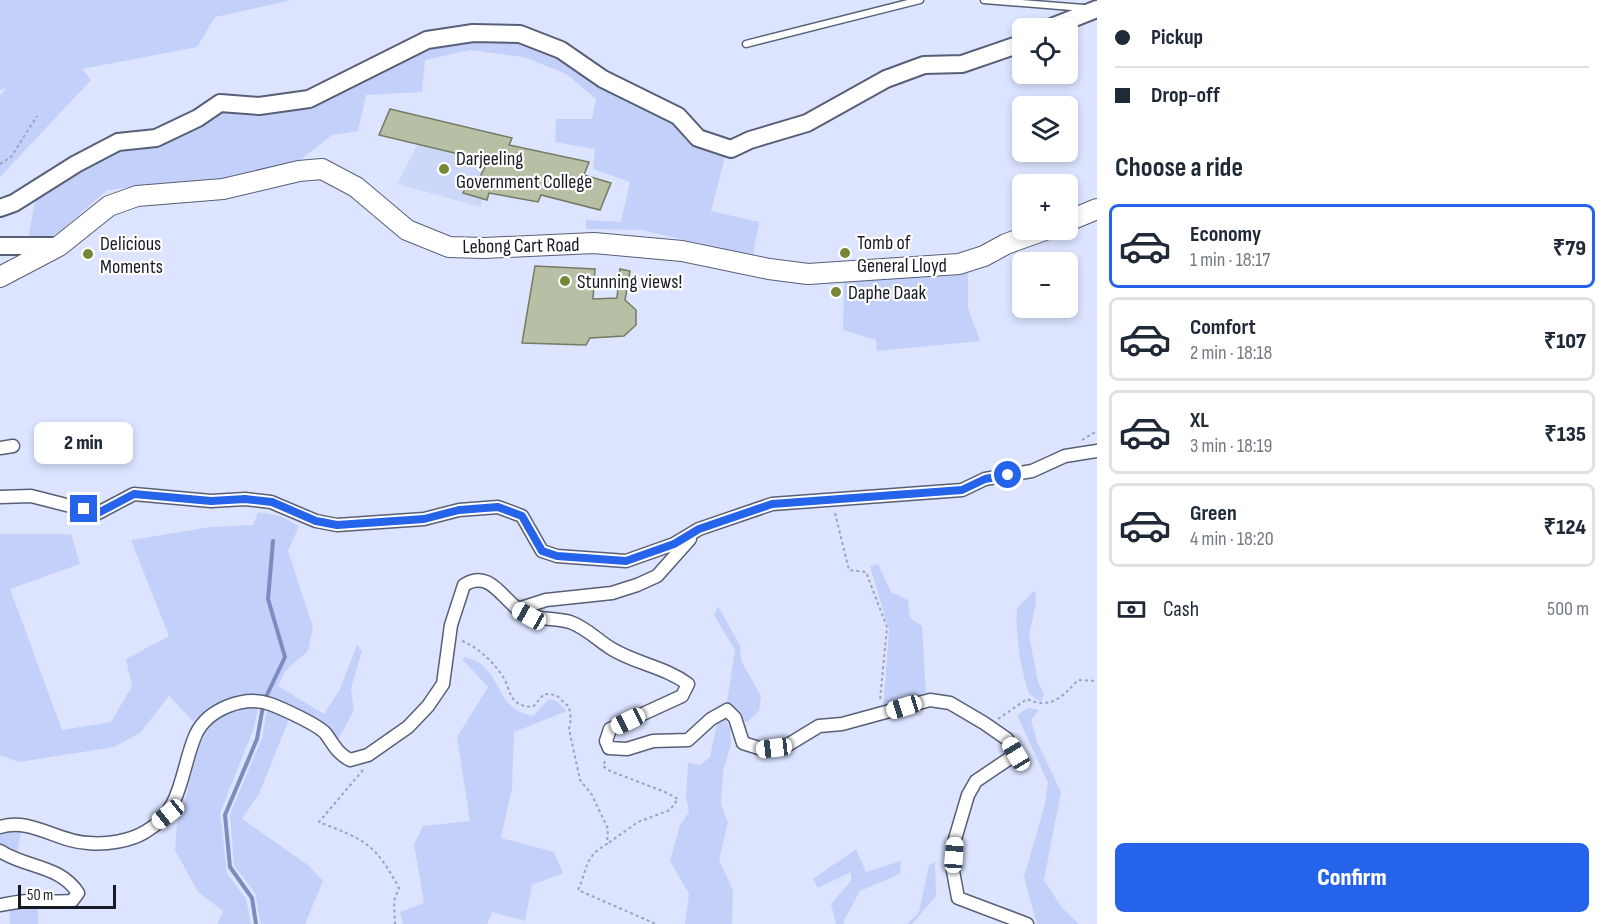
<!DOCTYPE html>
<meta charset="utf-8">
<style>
:root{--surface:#fff;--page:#f2f2f3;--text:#1f2937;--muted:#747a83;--line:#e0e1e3;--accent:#2563eb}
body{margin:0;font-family:"Sofia Sans Condensed",sans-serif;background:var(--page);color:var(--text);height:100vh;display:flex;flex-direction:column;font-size:22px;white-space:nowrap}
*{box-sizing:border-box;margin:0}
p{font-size:20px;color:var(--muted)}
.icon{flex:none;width:33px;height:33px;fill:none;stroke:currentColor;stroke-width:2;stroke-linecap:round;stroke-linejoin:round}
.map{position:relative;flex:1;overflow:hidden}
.panel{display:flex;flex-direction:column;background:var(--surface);width:510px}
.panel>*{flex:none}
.banner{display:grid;align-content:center;height:132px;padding:0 18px;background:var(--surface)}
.controls{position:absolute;left:1012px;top:18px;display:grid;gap:12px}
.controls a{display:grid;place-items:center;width:66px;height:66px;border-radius:9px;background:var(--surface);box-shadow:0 3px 9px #0003;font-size:30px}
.scale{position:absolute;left:18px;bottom:15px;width:98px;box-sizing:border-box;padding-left:6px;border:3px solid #181b24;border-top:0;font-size:16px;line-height:21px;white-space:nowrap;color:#181b24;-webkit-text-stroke:4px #fff;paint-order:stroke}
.end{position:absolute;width:27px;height:27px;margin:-14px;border:8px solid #2563eb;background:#fff;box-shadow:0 0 0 3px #fff}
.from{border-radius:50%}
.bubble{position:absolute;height:42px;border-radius:9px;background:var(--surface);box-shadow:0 3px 9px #0003;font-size:20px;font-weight:800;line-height:42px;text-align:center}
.car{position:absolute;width:18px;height:36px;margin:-18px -9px;border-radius:8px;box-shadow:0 0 4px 2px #0007;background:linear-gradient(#fff 24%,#345 0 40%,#fff 0 76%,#345 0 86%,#fff 0)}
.banner b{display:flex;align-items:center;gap:21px;height:57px;font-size:22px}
.banner b+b{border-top:2px solid var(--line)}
.banner i{width:15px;height:15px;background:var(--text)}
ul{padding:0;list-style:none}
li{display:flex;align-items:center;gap:18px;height:84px;margin:0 12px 9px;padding:0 6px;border:3px solid var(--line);border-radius:9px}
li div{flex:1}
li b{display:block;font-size:22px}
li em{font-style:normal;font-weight:800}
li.active{border-color:var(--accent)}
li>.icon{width:54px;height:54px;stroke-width:1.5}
h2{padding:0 18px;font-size:27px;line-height:72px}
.pay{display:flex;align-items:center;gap:15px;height:66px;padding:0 18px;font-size:22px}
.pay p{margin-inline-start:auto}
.action{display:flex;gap:12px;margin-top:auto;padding:12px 18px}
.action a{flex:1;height:69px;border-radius:9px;background:var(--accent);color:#fff;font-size:24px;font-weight:800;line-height:69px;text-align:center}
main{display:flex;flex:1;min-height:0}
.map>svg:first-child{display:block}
.built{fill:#cdd8f9}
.green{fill:#c3d0f9}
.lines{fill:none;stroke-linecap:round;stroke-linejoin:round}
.stream{stroke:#7d8bbe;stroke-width:4}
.building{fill:#b7bfa4;stroke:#747b62;stroke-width:1.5}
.service-casing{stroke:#585f76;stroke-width:9}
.minor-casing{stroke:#585f76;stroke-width:15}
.secondary-casing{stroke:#585f76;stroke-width:20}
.trunk-casing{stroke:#585f76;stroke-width:22}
.path{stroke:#9da4b9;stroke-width:2;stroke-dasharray:3 3;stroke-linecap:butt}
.service{stroke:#fff;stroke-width:6}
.minor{stroke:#fff;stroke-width:12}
.secondary{stroke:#fff;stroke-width:16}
.trunk{stroke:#fff;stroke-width:20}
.route{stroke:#2563eb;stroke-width:8}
.poi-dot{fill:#768737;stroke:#fff;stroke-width:2}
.labels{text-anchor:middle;stroke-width:4.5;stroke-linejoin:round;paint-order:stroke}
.poi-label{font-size:20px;fill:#181b24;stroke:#fff;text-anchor:start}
.street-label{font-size:20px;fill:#181b24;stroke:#fff}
</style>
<main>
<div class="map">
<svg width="1097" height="924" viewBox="0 0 1097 924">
<rect width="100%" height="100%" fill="#dce4ff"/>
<path class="built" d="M418,144l70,17 -9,18 -9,-2 -6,15 18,7 -1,8 -84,-23z"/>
<g class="green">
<path d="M0,0h292l-77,17 -18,30 -115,22 9,11 -91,97v-82l7,-7 -7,2z"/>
<path d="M478,38l44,3 38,13 116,67 14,21 19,10 16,5 -14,54 48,11 -6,33 -112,-25 -55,-1v-9l35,2 9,-40 -37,-13 2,-20 -40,-7 1,-23h36l4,-20 -30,-25 -42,-17 -54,-7 -45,10 -3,32 -56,3 -8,36 -26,4 -32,25 -73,19 -120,11 -47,41 -35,23 11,-58 86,-50 100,-37 43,1 162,-66z"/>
<path d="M968,271v37l12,33 -103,10 -1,-11 -33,-10 1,-51z"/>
<path d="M258,512l22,4 19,10 -11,25 25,76 -5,24 -23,20 -7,15 46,28 16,-25 17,-44 5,6 -11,37 3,22 -17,32 -9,-16 -58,-28 -30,-4 -26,11 -21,16 -24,-25 -29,37 -26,14 -95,15 -19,-7v-221h71l9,30 -70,25 52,141 49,-8 21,-36 -6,-27 43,-23 -38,-96 80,-13 42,-2z"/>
<path d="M878,564l13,28 17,8 2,18 12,8 4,67 -43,15 6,-78 -19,-64z"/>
<path d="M1035,590l1,13 -7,32 9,47 6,12 -3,8 -12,-8c-8,-25 -14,-59 -12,-86z"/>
<path d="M718,606l22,39 1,16 20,35 -2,15 -12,11 -9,-2 -11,-18 8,-52 -21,-35z"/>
<path d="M465,657c5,2 10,3 14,6 24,17 19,47 54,53l16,-17 7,2 11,10 -53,21 -2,56 -11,50 53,14 9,21 -31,12 -7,36 -33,-9 -5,12h-84l-3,-12 24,-9 -10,-59 9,-18 47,-5 -13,-84 31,-50 -26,-28z"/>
<path d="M251,706l7,2 -4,20 -34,85 7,60 19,26 5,25h-34l6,-13 -25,-19 -23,-42 3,-36 6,-9c11,-40 14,-96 67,-99z"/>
<path d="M1028,708l11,2 -8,10 6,22 24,50 -17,88 18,28 17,16h-42l-13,-47 21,-73 3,-21 -31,-68z"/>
<path d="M267,709l22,10 -30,75 -17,25 66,46 15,16 -18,43h-44l-6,-31 -21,-28 -4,-51 32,-76z"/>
<path d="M725,719l5,9 1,17 -8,26 -2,33 7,19 -9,36 14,32 -1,33h-47l4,-30 -19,-33 10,-36 9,-13 -3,-16 2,-33 12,2 10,-8 7,-34z"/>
<path d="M9,830l12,1 -4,23 -17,-10v-10z"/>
<path d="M856,849l10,23 35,-11 -1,13 -40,17 -17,31 1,2h-8l-5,-20 20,-23v-9l-33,16 -5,-9z"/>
<path d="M935,862l1,34 -24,28h-5l12,-12 10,-47z"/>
<path d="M38,906v18h-28v-16z"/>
</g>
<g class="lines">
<path class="stream" d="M256,924l-4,-26 -22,-31 -5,-52 32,-76 7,-38 21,-44 -17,-58 5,-58"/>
</g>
<g class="building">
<path d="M390,109l122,29 -3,7 80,17 -5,13 27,8 -11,27 -59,-15 -3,7 -49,-9 -2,7 -24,-7 7,-16 9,2 9,-18 -109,-26z"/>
<path d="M535,266l60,3 -2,30 24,-1 3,-29 10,2 -5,29 11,10v15l-12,11 -34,2 -4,7 -64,-2z"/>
</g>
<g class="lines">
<g class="service-casing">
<g id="service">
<path d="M984,0l100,8"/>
<path d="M746,44l174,-44"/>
</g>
</g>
<g class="minor-casing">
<g id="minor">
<path d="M0,448l13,-2"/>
<path d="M0,497l31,-1 67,17 36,-19 77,7 34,-2 26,3 45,19 21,4 87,-6 35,-9 39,-3 24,9 20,35 15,5 69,5 48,-17 25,-15 73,-25 190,-14 23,-11 47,-8 33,-15 32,-5"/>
<path d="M518,609l28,-9 66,-7 25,-8 20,-9 33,-37"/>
<path d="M0,827c30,-10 58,15 88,16 18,2 42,-2 57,-11 39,-22 35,-62 51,-98 12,-25 48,-39 74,-30 11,4 49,21 56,30 8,11 11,19 24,26l18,-5 40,-28 20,-21 15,-22 8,-59 13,-40c29,-18 40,21 64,30 13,5 29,3 42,7 17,6 27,18 42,27 25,15 53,18 76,35l-6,12 -72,33 -4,12 3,7 18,1 26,-8 35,-1 23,-21 16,-9 8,8 8,25 19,6 24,-3 33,-20 23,-2 88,-24 20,3 34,20 23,16 9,15 -40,27 -8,14 -13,44 -2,32 5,27 69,26"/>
<path d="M0,851c26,17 60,14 78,42l-6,8c-12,1 -22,0 -33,0 -13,-1 -27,2 -39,4"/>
</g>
</g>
<g class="secondary-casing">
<g id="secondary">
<path d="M1049,28l48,-19"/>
<path d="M0,208l14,-5 62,-39 42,-22 38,-4 42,-20 22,-15 39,3 50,-7 118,-59 46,-7 47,1 41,16 42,29 75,37 20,22 33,11 19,-9 57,-17 79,-44 38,-14 38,-1 61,-21"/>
<path d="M0,246h59"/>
</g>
</g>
<g class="trunk-casing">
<g id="trunk">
<path d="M1068,221l29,-12"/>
<path d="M0,277l59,-31 50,-40 28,-10 86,-7 76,-18 23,-2 34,18 51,43 42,17 35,1 110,-5 88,8 87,18 39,5 151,-10 25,-8 22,-12 39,-14"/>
</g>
</g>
<g class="path">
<path d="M0,164l11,-7 26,-41"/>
<path d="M1082,440l15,-9"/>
<path d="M835,513l14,57 17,2 21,55 -7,73"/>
<path d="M462,641c17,7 29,19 40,34 10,15 5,31 31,32l11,-13 12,1 13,12 2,12 -2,10 11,51 12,15 16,34 -1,15c-23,13 -19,24 -29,46l78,34"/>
<path d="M998,719l29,-20c24,11 35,-2 51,-19l19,1"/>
<path d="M605,761l-2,5 7,5 55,21 13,7 -8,11 -32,12 -31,22"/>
<path d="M363,770l-44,52c46,18 56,21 80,66l-5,13 1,23"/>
</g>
<use href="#service" class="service"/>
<use href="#minor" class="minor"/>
<use href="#secondary" class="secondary"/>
<use href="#trunk" class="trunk"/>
</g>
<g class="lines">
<path class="route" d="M84,509l14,4 36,-19 77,7 34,-2 27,3 44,19 21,4 87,-6 35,-9 39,-3 24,9 20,35 15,5 69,5 48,-17 25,-15 73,-25 190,-14 23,-11 23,-4"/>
</g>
<g class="poi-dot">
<circle cx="444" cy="169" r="6"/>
<circle cx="845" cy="253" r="6"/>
<circle cx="88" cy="254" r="6"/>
<circle cx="565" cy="281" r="6"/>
<circle cx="836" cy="292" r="6"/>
</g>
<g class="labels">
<g class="poi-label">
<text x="456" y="165">Darjeeling<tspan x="456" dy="23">Government College</tspan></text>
<text x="857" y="249">Tomb of<tspan x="857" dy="23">General Lloyd</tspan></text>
<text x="100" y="250">Delicious<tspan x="100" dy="23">Moments</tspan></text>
<text x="577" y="288">Stunning views!</text>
<text x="848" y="299">Daphe Daak</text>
</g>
<g class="street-label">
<text transform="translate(521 245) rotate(-1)" y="7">Lebong Cart Road</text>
</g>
</g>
</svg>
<div class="controls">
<a><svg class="icon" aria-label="locate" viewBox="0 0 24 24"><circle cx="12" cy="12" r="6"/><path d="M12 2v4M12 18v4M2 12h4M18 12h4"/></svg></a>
<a><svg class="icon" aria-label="layers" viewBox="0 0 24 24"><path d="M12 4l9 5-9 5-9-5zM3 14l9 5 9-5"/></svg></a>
<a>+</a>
<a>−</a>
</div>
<div class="scale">50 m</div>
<i class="end from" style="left:1008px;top:475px"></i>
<i class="end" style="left:84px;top:509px"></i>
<div class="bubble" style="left:34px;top:422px;width:99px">2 min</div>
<i class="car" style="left:529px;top:616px;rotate:299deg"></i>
<i class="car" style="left:904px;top:707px;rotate:253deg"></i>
<i class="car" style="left:628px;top:721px;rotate:244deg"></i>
<i class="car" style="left:774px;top:748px;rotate:263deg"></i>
<i class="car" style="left:1016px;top:754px;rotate:329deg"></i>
<i class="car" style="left:168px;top:814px;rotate:231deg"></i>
<i class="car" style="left:954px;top:855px;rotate:4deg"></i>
</div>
<section class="panel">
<div class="banner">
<b><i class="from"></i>Pickup</b>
<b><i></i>Drop-off</b>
</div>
<h2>Choose a ride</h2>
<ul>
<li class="active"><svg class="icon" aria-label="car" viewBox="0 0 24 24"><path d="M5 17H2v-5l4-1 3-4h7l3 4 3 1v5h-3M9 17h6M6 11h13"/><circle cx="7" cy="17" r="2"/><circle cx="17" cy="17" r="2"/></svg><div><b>Economy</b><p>1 min · 18:17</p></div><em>₹79</em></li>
<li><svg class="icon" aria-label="car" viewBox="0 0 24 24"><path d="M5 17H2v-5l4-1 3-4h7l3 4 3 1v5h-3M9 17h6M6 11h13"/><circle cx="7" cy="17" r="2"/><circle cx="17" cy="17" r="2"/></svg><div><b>Comfort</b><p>2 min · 18:18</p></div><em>₹107</em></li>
<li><svg class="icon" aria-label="car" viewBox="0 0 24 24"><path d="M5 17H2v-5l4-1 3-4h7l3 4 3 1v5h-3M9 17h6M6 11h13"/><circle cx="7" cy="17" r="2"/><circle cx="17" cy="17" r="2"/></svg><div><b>XL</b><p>3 min · 18:19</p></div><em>₹135</em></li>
<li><svg class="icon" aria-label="car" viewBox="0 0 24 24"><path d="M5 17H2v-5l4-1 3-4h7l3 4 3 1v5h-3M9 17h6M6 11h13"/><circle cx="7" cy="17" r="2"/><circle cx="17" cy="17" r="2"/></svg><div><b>Green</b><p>4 min · 18:20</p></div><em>₹124</em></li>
</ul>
<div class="pay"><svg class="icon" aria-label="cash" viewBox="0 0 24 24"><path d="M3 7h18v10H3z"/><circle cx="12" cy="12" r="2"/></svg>Cash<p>500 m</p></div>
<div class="action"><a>Confirm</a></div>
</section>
</main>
